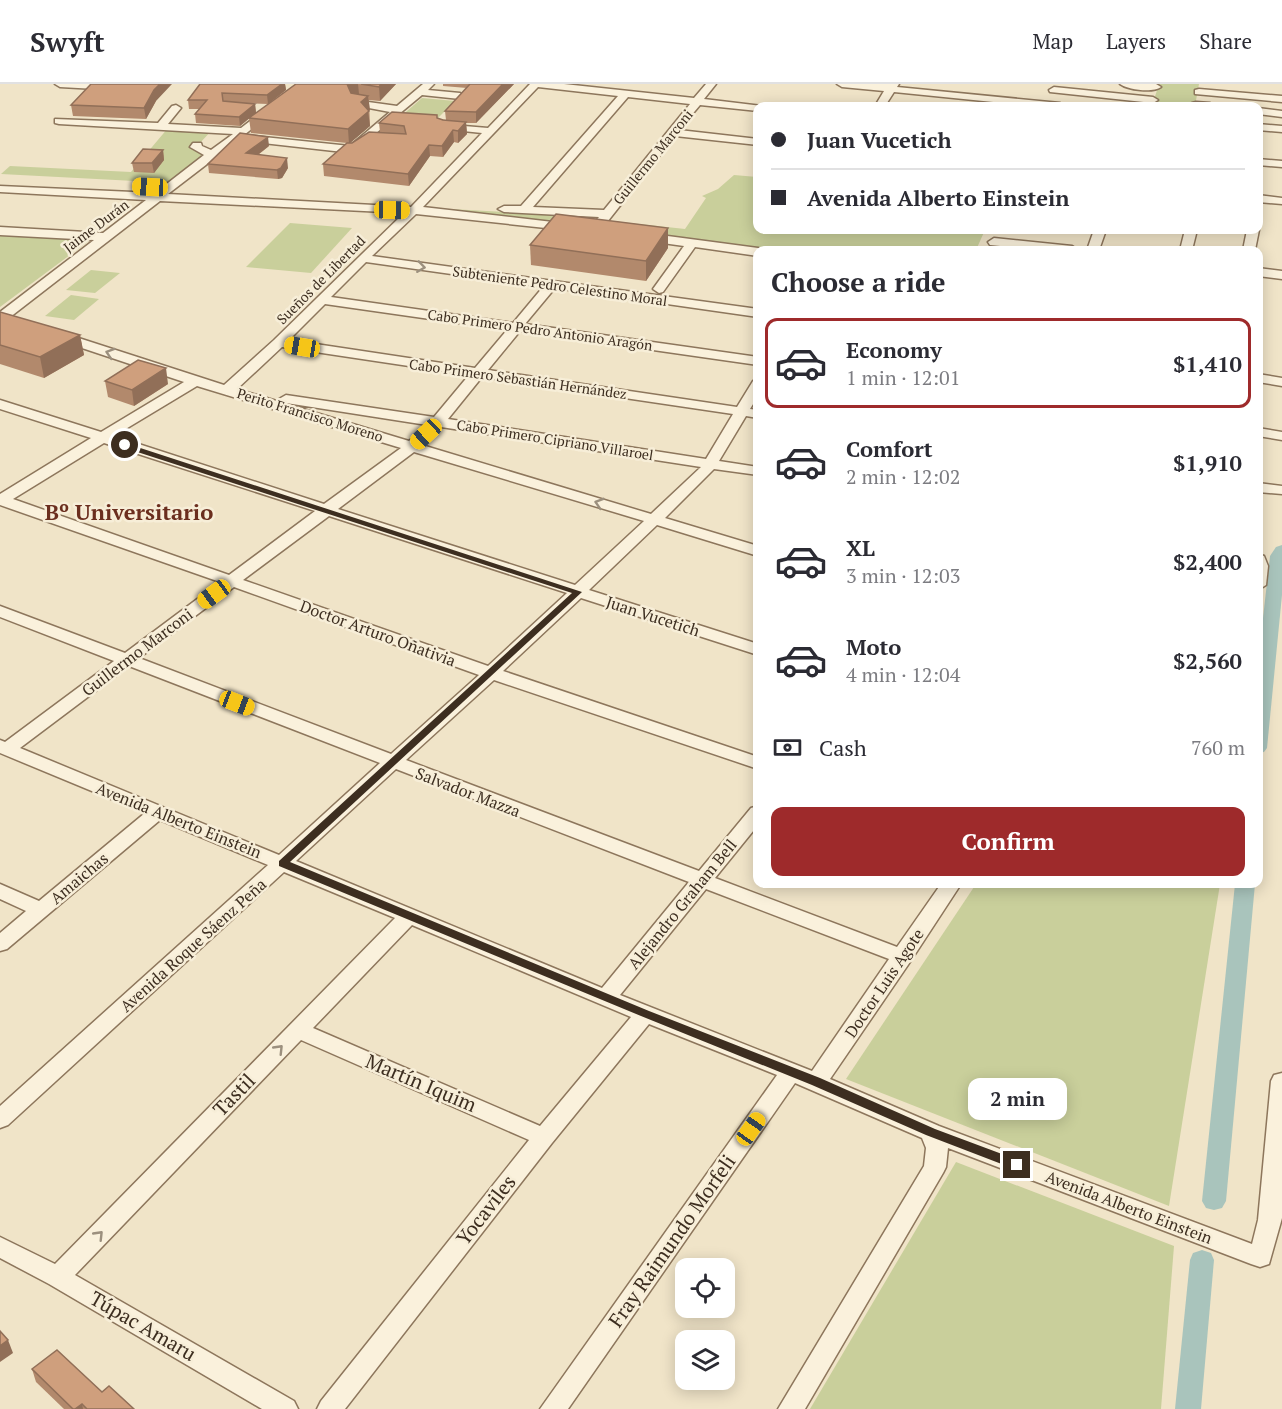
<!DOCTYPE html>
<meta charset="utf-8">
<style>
:root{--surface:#fff;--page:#f2f2f3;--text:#2b2b33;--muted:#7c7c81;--line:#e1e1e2;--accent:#9e2a2b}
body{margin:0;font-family:"PT Serif",serif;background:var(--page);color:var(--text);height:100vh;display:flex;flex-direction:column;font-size:22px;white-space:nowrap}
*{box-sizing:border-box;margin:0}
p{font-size:20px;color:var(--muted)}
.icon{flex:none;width:33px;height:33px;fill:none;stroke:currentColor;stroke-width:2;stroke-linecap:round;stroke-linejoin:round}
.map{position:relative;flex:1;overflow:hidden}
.sheet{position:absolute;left:753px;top:162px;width:510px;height:642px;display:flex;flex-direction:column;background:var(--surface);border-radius:12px;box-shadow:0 3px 15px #0003}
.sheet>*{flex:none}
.guide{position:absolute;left:753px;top:18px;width:510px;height:132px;border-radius:12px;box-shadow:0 3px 15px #0003;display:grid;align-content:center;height:132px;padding:0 18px;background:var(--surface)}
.controls{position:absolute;left:675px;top:1174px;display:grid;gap:12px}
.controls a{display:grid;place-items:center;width:60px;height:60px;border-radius:12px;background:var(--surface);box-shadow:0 3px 15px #0003;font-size:30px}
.end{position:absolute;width:27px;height:27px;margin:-14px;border:8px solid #3d2e20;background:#fff;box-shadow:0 0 0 3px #fff}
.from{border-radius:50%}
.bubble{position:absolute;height:42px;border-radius:12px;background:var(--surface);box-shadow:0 3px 15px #0003;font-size:20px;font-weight:700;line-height:42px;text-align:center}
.car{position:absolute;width:18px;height:36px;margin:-18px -9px;border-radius:8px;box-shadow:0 0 4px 2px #0007;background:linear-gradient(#f5c518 24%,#345 0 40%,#f5c518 0 76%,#345 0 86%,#f5c518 0)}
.guide b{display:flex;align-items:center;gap:21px;height:57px;font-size:22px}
.guide b+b{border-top:2px solid var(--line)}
.guide i{width:15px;height:15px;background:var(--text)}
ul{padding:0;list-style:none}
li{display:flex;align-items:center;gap:18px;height:90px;margin:0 12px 9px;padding:0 6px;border:3px solid transparent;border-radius:12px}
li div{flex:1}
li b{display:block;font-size:22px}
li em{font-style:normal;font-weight:700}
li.active{border-color:var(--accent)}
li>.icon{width:54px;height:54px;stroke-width:1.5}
h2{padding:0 18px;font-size:27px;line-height:72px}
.pay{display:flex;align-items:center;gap:15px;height:66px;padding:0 18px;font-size:22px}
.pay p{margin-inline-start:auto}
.primary-button{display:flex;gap:12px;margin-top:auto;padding:12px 18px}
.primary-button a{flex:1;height:69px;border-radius:12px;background:var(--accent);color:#fff;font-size:24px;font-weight:700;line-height:69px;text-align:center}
header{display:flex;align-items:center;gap:36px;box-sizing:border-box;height:84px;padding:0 30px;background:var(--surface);border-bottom:2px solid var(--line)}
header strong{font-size:28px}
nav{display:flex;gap:33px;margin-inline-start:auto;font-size:21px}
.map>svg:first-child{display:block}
.green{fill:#c9cf9b}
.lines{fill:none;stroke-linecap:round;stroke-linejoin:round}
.canal{fill:#a9c4bc;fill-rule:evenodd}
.minor-casing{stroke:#8d765c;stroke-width:3}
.minor{fill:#faf1dc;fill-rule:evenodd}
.wall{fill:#b2896c}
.shaded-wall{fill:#916f58}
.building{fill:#cf9f7d;stroke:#916f58;stroke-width:1.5}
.oneway{stroke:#9c907e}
.route{fill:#3d2e20}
.labels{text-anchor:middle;stroke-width:5;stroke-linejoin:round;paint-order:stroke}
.far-street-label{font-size:14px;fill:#3d2e20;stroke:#f7eed8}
.street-label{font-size:16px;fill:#3d2e20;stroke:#f7eed8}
.near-street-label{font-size:20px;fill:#3d2e20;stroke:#f7eed8}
.district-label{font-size:22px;font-weight:bold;fill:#6b2e1e;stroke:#f7eed8}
</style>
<header>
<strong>Swyft</strong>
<nav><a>Map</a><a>Layers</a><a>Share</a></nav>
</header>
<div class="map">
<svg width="1282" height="1325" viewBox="0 0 1282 1325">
<rect width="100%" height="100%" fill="#f0e4c8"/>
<g class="green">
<path d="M1159,0h40l-4,22h-43z"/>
<path d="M422,14l33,3 -22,22 -34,-5z"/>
<path d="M168,44l45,1 -14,15 13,11 -39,28 -172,-9 9,-8 121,6z"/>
<path d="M734,91l23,2 1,53h227l-9,20h-205l-165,-21 6,-8 73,8 21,-31 -4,-2 16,-7z"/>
<path d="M450,125l145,8 -9,11 -141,-17z"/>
<path d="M290,139l62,5 -41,45 -65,-6z"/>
<path d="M0,151l90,5 -90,67z"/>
<path d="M91,186l29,3 -25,20 -29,-3z"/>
<path d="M71,211l28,4 -25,21 -29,-4z"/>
<path d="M976,800h244l-51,322 -323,-127z"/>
<path d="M956,1078l218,84 -13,163h-351z"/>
</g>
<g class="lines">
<g class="canal">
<path d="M1282,461v50l-15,153 -3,4 -6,1v-91l12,-106 6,-9z"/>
<path d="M1235,800h20l-29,317 -4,7 -8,2 -8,-2 -4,-7z"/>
<path d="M1202,1166l9,3 3,7 -13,149h-26l15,-149 3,-7z"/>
</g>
<g class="minor-casing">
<g id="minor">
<path d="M55,0h45l1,2 -5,3 -36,-2z"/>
<path d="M298,0h11l-65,51 106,11 40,-34 -37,-7 -3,-7 1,-2h8l2,5 36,5 26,-22h11l-6,6 32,3 5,3 -5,3 -38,-4 -70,58 -106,-12 -5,-3 -73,56 243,13 71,-74 -38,-4 -4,-1v-4l48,4 42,-44h34l130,14 12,-14h10l-12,15 58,7h-4v5l-58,-6 -21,25 79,9v6l-83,-9 -71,90 -4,1 -6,-4 5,-6 -95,-5 -6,-3 6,-3h17l97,-110 -80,-9 -115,120 147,17 4,1v6l-158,-17 -44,42 386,53v8l-203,-29 -30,36 233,33v8l-238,-34 -32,39 249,37 16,-26 5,-1v16l-8,13 8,1v8l-12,-2 -27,45 39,6v8l-44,-6 -49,49 93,28v10l-101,-31 -68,65 169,54v11l-177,-57 -78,73 255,86v12l-264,-89 -88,80 293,111 52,-63 7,-2v19l-43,53 182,69 44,-63h20l-51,78 -80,117 109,47 313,118 6,-24 13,-139 3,-6 8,-2v145l-13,46 -9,3 -9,-3 -303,-116 -2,19 -3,6 -138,236h-27l146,-243 2,-18 -4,-10 -127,-55 -227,326h-28l237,-334 -128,-51 -97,119 -207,266h-28l4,-8 208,-261 -228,-100 -226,235 219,126 4,8h-36l-213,-125 -49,-26v-21l55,27 340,-346 -111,-46 -276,253 -8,3v-22l268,-241 -108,-45 -153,129 -7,2v-18l26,-22 -26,-12v-15l39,17 106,-88 -145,-60v-13l5,2 109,-81 -114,-44v-11l125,47 95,-71 -220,-77v-11l91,-56 -91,-29v-9l101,32 83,-50 -129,-43 -2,-3 7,-4 164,53 50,-45 130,-127 -244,-12 -155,120 -5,1v-10l94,-72 -94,-5v-8l103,6 43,-33 -146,-8v-6l155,7 49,-38 -14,-8 3,-4h8l1,3 9,4 22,-16 -174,-10 -4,-1v-4l103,4 14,-17 4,-1 5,3 -13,16 73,4zM628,13l62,7 -86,106 -71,-3zM366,178l177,25 -30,36 -182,-26zM325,220l182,26 -32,38 -186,-28zM282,263l187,28 -35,42 -148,-22 -7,4 7,4 141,22 -18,16 -172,-52zM482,293l251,37 -27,45 -258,-40zM197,302l204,62 -77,56 -210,-68zM441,343l260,40 -50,47 -229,-69zM104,359l211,68 -86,64 -216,-76zM414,368l230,69 -69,64 -237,-76zM329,432l238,77 -79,73 -245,-86zM234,503l245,88 -88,79 -252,-96zM129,582l251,97 -101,92 -259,-107zM396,685l293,113 -87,106 -306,-127zM706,805l183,70 -77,112 -192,-76zM412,841l219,92 -91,109 -227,-98z"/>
<path d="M837,0h62l-2,3 163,16 5,3h-31l-140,-14 -9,14h-10l9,-15 -42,-4z"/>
<path d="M1120,0h36l5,3c-8,6 -33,3 -41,-3z"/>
<path d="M1054,3l99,10 5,3 -5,3 -103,-11 -1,-2z"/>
<path d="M1199,5l83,7v6l-87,-8v-4z"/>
<path d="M1196,18l14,1 5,3h-23v-3z"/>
<path d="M1258,24l24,3v6l-24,-3z"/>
<path d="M1258,40l24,2v6l-24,-2z"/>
<path d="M1258,75l24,2v6l-24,-2z"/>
<path d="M1258,111l24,3v6l-24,-2z"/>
<path d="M1094,146h12l-7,20h-12z"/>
<path d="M1185,146h12l-5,20h-12z"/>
<path d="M1247,146h12l-4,20h-12z"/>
<path d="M645,149l113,15 5,2h-5v6l-63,-9 -32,45 -4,1 -6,-4 31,-43 -43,-6 -2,-3z"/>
<path d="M994,154l78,8 6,4h-36l-52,-5 -2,-3z"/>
<path d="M1258,184l24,3v8l-24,-3z"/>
<path d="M1258,290l24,4v8l-24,-4z"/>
<path d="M1258,344l24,4v8l-24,-4z"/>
<path d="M1258,399l24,3v8l-24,-2z"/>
<path d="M1258,470l6,2 4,10 -2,19 -8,5z"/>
</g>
</g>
<use href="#minor" class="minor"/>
</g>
<g class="wall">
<path d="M200,0h85l1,6 -18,14 -24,-1 11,1 1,9 40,-29h100l-16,17 -11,-1 1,26 -20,17h2l28,-11 -1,-9 58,-5 9,2 -1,-9 22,-23 -24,-2v-2h71l-38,39h-10l1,11 -9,9 -4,-1 -11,15 -13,-1 -21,30 -85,-10 -1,-12 24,-21 -96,-10 -2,-15 -9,8 -44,-3 -1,-9 4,-5h-10l-1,-9z"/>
<path d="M156,17l-10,18 -73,-3 -2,-11z"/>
<path d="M269,62l-11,9 30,13 -6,10 -4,1 -69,-6 -1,-9z"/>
<path d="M163,66l1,10 -10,13 -20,-1 -2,-9z"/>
<path d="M530,161l138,3 -22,33 -115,-16z"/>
<path d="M0,228l80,23 4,20 -40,23 -44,-14z"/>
<path d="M105,297l63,3 -34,22 -26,-9z"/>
<path d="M32,1285l70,23 32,17h-70l-28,-27z"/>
</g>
<g class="shaded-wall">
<path d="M160,0h12l-16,17 -10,18 -2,-11 10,-18z"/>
<path d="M282,0h3l1,6 -18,14 -1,-9z"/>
<path d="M347,0h11l1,10 -10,1z"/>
<path d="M381,0h15l-16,17 -1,-14z"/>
<path d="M503,0h11l-38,39v-11z"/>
<path d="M368,12l2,14 -2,1 2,15 -21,18 -1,-15 13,-27z"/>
<path d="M255,20l1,9 -16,13 -1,-9z"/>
<path d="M466,38l1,12 -9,9v-12z"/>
<path d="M453,46l1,12 -11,15 -1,-11z"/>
<path d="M268,53l1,9 -22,17 -1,-10z"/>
<path d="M429,61l1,11 -21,30 -1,-12z"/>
<path d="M163,66l1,10 -10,13 -2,-10z"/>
<path d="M287,74l1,10 -6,10 -4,1 -1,-9z"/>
<path d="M668,144v20l-22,33v-20z"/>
<path d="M80,251l4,20 -40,23 -4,-21z"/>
<path d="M166,284l2,16 -34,22 -2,-16z"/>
<path d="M8,1256l5,13 -13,9v-16z"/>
<path d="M82,1320l1,5h-8z"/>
</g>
<g class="building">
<path d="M91,0h69l-6,6 -10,18 -73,-3z"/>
<path d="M200,0h82l-15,11 -45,-2 1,8 32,3 -16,13 -44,-3 12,-14h-19z"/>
<path d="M296,0h51l4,9 17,3 -7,6 8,9 -21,18 -99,-11z"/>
<path d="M361,0h20l-2,3z"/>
<path d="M470,0h33l-27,28 -31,-1z"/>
<path d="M392,28l45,3v3l6,2 23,2 -8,9 -5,-1 -11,16 -13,-1 -21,29 -85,-10 24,-21h5l17,-11 37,2 -2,-8 -25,-3z"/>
<path d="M240,49l28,4 -22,16 41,5 -6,10 -4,2 -69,-6z"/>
<path d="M143,65l20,1 -11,13h-20z"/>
<path d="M556,130l112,14 -22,33 -116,-16z"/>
<path d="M0,228l80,23 -40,22 -40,-12z"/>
<path d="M138,276l28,8 -34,22 -27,-9z"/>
<path d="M0,1247l8,9 -8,6z"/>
<path d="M57,1266l45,42 7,-6 25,23h-47l-5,-5 -7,5h-2l-41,-40z"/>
</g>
<defs><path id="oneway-chevron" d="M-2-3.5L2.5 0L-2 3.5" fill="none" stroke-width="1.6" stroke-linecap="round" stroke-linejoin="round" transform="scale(1.5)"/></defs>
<g class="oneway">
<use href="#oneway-chevron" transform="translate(421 183) rotate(8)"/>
<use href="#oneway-chevron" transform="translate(110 269) rotate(-162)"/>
<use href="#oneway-chevron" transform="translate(599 419) rotate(-163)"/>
<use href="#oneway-chevron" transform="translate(279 965) rotate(-46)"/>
<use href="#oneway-chevron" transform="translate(99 1151) rotate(-46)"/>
</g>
<path class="route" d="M125,359l457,149 -292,270 359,149 171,67 115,51 86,32 2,4 -2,3h-9l-86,-33 -114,-50 -171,-69 -362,-150v-5l293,-268 -450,-146 -1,-2z"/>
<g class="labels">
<g class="far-street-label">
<text transform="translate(653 73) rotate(-51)" y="5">Guillermo Marconi</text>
<text transform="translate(96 142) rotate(-37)" y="5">Jaime Durán</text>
<text transform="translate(321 196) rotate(-45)" y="5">Sueños de Libertad</text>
<text transform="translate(560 202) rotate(8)" y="5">Subteniente Pedro Celestino Moral</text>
<text transform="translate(540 246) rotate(8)" y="5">Cabo Primero Pedro Antonio Aragón</text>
<text transform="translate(518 295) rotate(8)" y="5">Cabo Primero Sebastián Hernández</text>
<text transform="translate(310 331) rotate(17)" y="5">Perito Francisco Moreno</text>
<text transform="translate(555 356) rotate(9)" y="5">Cabo Primero Cipriano Villaroel</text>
</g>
<g class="street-label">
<text transform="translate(653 532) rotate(18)" y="6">Juan Vucetich</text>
<text transform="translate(378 549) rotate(20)" y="6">Doctor Arturo Oñativia</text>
<text transform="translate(137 568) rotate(-37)" y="6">Guillermo Marconi</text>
<text transform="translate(468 708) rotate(21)" y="6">Salvador Mazza</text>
<text transform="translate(179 736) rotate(22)" y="6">Avenida Alberto Einstein</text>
<text transform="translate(79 794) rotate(-40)" y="6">Amaichas</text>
<text transform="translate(682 820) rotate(-51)" y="6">Alejandro Graham Bell</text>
<text transform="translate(193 861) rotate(-42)" y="6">Avenida Roque Sáenz Peña</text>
<text transform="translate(884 899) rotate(-56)" y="6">Doctor Luis Agote</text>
<text transform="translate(1129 1123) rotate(21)" y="6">Avenida Alberto Einstein</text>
</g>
<g class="near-street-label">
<text transform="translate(421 999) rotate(23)" y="7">Martín Iquim</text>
<text transform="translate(234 1011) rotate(-46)" y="7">Tastil</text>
<text transform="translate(486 1126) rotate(-52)" y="7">Yocaviles</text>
<text transform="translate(672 1157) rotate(-55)" y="7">Fray Raimundo Morfeli</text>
<text transform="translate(143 1242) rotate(30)" y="7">Túpac Amaru</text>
</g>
<g class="district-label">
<text x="129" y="436">Bº Universitario</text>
</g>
</g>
</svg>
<div class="controls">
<a><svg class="icon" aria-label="locate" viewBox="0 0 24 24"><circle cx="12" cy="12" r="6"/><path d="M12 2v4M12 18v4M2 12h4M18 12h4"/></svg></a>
<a><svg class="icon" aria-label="layers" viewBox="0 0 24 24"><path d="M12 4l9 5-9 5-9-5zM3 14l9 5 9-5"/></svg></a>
</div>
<i class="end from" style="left:125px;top:361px"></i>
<i class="end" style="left:1017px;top:1081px"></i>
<div class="bubble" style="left:968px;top:994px;width:99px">2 min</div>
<i class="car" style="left:150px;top:103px;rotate:273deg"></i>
<i class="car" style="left:392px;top:126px;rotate:91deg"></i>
<i class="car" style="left:302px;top:263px;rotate:279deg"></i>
<i class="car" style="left:426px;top:350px;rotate:227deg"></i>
<i class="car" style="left:214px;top:510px;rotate:234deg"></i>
<i class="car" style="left:237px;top:619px;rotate:111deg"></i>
<i class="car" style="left:751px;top:1045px;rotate:35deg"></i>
<div class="guide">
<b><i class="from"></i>Juan Vucetich</b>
<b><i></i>Avenida Alberto Einstein</b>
</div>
<section class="sheet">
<h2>Choose a ride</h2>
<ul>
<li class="active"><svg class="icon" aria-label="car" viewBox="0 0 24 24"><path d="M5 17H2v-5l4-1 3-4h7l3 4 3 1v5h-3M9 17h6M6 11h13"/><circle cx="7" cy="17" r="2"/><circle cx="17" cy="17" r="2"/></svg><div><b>Economy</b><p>1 min · 12:01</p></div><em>$1,410</em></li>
<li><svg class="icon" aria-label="car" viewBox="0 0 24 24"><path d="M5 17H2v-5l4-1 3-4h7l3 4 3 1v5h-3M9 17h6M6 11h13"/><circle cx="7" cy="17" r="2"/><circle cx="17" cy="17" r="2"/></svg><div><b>Comfort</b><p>2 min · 12:02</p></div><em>$1,910</em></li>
<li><svg class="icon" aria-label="car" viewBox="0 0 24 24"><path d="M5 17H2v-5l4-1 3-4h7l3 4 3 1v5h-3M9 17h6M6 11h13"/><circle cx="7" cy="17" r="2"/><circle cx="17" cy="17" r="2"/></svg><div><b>XL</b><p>3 min · 12:03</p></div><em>$2,400</em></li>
<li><svg class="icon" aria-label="car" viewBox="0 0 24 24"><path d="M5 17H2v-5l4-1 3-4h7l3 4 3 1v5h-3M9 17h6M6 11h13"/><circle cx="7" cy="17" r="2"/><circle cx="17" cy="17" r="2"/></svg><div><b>Moto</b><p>4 min · 12:04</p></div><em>$2,560</em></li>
</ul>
<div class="pay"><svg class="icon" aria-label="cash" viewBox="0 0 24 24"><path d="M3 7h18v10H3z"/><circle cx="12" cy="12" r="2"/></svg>Cash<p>760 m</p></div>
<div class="primary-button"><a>Confirm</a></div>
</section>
</div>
